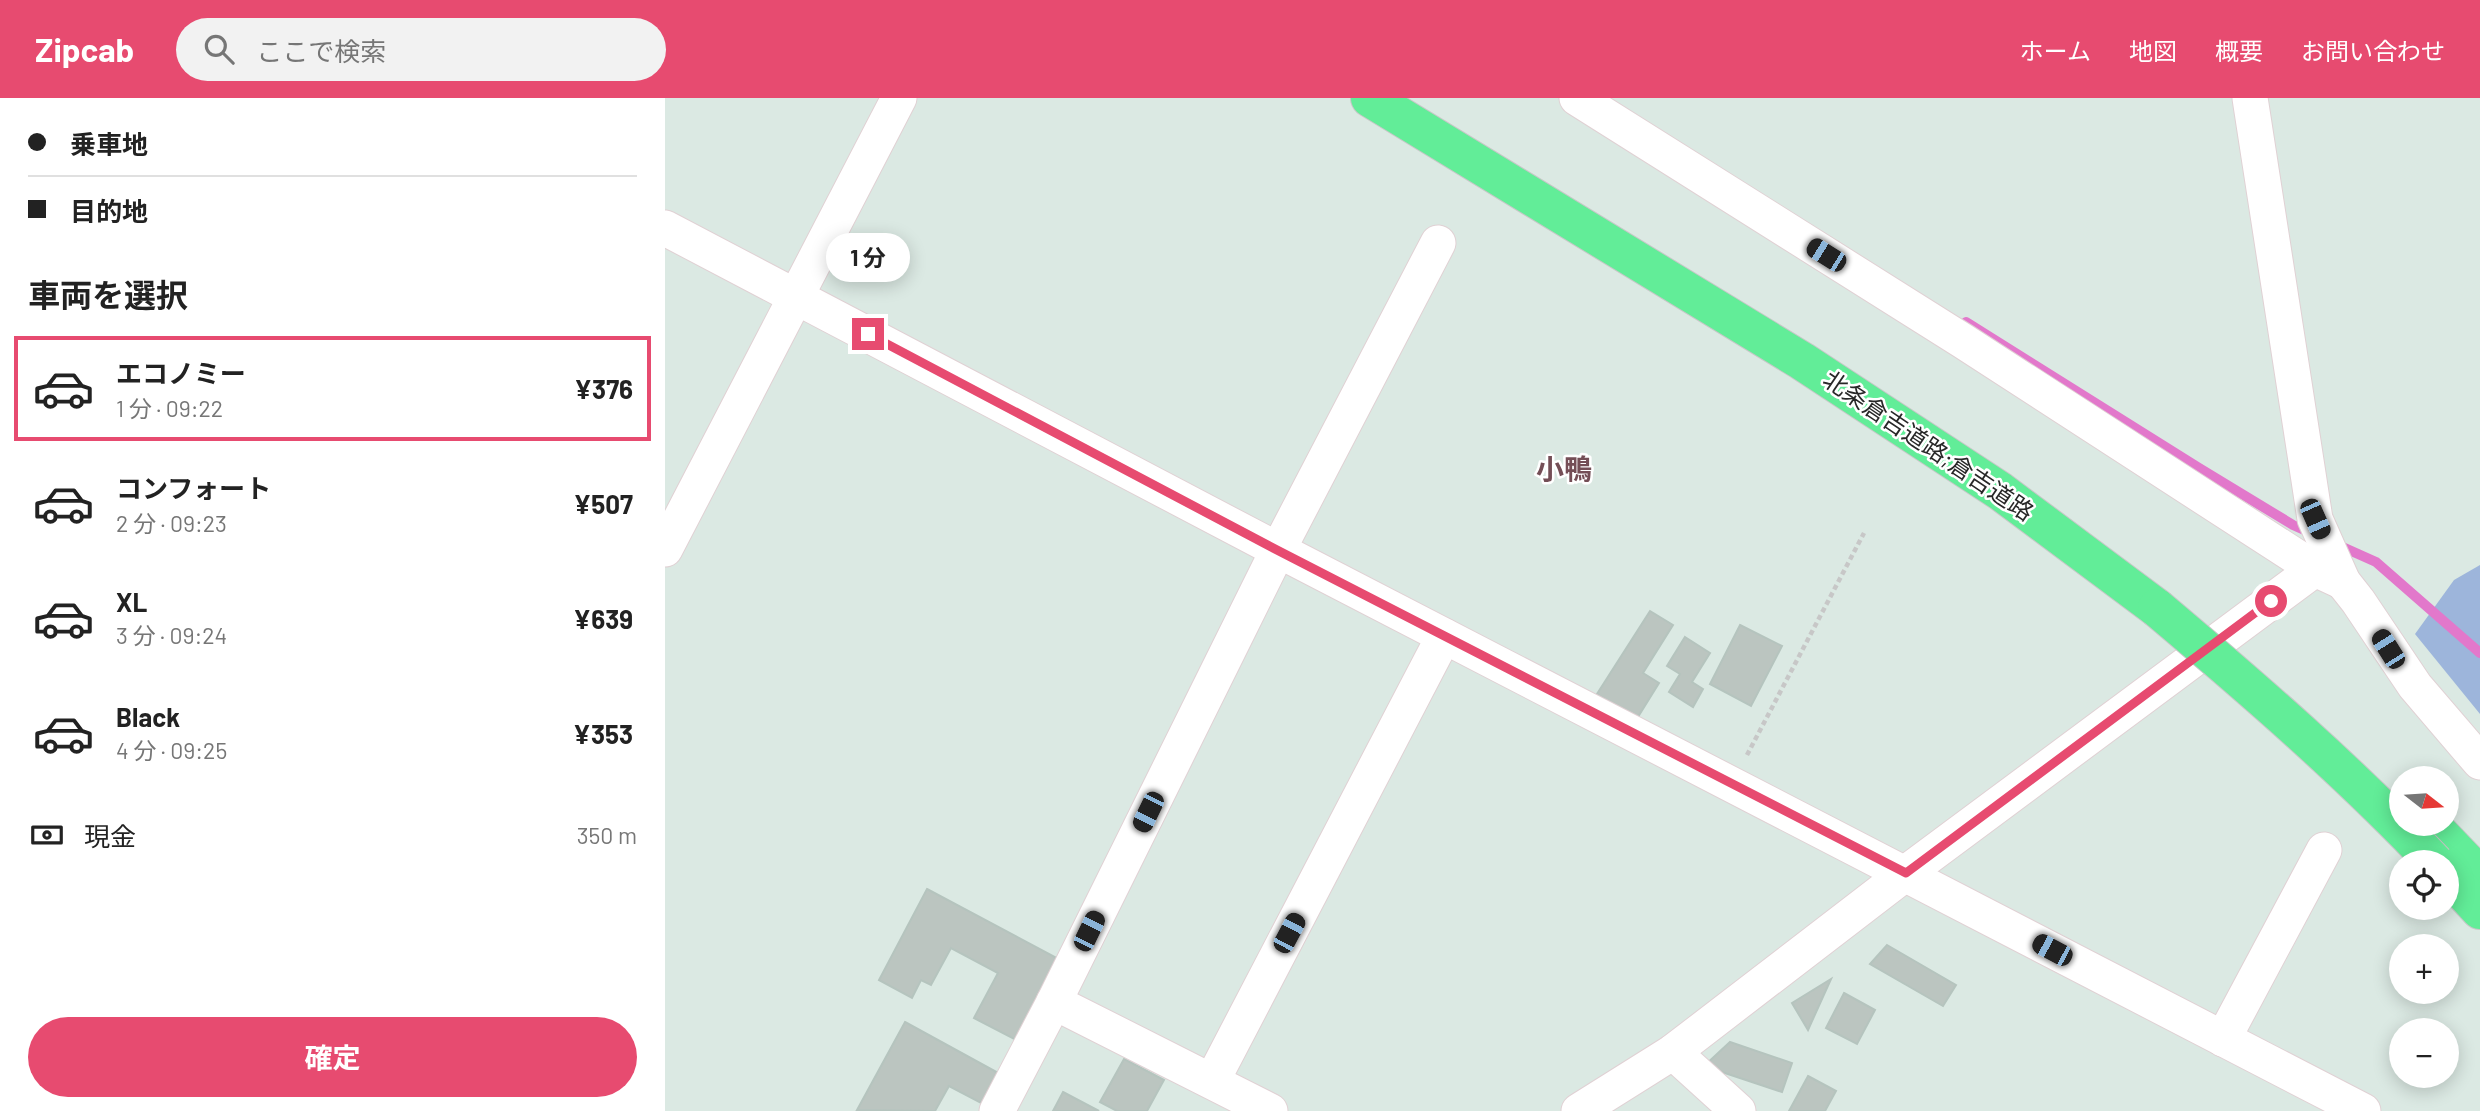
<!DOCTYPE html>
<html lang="ja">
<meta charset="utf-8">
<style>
:root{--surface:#fff;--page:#f2f2f2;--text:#222;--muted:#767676;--line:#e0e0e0;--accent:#e74b70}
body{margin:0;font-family:Barlow,"Noto Sans JP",sans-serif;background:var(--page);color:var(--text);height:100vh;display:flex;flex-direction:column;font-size:26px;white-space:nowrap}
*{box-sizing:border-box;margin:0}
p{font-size:23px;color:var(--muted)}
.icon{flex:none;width:38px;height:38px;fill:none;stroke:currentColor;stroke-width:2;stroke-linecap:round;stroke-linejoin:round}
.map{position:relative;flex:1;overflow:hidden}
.side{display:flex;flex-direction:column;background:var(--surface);width:665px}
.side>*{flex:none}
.top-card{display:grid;align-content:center;height:154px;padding:0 28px;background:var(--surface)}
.needle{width:46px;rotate:107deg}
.buttons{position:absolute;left:1724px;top:668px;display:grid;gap:14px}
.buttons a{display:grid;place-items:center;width:70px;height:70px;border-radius:50%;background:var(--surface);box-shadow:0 4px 18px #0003;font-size:35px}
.end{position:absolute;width:32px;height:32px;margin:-16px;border:9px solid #e74b70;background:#fff;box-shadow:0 0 0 4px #fff}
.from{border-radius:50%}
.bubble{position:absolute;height:49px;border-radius:24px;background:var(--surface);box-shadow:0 4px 18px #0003;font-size:23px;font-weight:700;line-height:49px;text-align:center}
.car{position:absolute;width:21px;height:42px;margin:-21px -10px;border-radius:9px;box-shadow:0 0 5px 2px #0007;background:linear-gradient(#222 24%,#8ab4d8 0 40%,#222 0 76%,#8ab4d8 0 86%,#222 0)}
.top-card b{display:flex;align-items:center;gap:24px;height:66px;font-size:26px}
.top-card b+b{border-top:2px solid var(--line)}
.top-card i{width:18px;height:18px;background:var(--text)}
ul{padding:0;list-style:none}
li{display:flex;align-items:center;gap:21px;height:105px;margin:0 14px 10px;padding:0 14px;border:4px solid transparent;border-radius:0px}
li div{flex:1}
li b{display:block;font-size:26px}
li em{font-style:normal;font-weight:700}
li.on{border-color:var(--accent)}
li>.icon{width:63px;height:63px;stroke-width:1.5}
h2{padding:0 28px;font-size:32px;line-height:84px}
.pay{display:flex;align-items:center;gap:18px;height:77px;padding:0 28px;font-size:26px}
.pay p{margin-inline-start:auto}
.primary-button{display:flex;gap:14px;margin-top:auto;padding:14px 28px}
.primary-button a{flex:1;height:80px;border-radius:42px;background:var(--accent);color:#fff;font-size:28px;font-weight:700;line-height:80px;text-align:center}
header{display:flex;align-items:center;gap:42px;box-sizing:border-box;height:98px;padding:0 35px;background:var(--accent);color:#fff}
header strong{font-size:33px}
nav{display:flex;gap:38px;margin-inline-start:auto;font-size:24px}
.search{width:490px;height:63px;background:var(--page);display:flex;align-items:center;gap:18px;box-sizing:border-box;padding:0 24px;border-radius:38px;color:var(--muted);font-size:26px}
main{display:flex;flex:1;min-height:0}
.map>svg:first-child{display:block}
.green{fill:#9db5db}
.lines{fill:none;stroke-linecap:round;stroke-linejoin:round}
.stream{stroke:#e278cb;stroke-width:10}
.building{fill:#bbc5c0;stroke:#b5c4be;stroke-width:2}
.minor-casing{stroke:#e0d1d4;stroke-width:37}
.highway-casing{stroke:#c7c7c7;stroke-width:40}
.path{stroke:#c7c7c7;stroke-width:4.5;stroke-dasharray:5 3.5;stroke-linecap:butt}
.minor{stroke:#fff;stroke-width:35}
.highway{stroke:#62ed98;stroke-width:38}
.highway-bridge-casing{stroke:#c7c7c7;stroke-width:40;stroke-linecap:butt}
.highway-bridge{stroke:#62ed98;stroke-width:38}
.route{stroke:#e74b70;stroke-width:9}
.labels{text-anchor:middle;stroke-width:5;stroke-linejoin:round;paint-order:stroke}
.street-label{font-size:24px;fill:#282828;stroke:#fff}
.quarter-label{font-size:28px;font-weight:bold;fill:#744e56;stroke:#fff}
</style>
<header>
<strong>Zipcab</strong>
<div class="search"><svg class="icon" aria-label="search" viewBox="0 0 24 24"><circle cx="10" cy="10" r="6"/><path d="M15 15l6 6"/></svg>ここで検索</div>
<nav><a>ホーム</a><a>地図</a><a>概要</a><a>お問い合わせ</a></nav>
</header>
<main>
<section class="side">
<div class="top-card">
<b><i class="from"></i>乗車地</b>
<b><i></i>目的地</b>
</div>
<h2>車両を選択</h2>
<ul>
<li class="on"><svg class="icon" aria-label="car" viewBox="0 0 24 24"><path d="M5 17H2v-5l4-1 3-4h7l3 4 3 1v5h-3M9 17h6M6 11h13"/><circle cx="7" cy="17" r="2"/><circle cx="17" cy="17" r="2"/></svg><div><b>エコノミー</b><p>1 分 · 09:22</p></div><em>¥376</em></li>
<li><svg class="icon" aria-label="car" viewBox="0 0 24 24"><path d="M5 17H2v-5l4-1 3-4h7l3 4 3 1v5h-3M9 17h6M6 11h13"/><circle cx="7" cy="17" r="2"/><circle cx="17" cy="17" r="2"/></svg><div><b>コンフォート</b><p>2 分 · 09:23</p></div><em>¥507</em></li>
<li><svg class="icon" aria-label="car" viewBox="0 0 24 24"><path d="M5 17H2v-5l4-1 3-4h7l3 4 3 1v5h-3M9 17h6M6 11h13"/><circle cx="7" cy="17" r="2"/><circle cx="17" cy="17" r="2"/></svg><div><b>XL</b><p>3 分 · 09:24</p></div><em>¥639</em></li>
<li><svg class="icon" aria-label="car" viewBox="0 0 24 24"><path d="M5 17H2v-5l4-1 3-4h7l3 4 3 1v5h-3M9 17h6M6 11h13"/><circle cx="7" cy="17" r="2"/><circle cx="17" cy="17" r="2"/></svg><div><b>Black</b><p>4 分 · 09:25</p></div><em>¥353</em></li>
</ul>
<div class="pay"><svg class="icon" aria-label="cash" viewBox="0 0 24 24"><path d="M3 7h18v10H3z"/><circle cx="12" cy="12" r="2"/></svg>現金<p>350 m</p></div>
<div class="primary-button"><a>確定</a></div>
</section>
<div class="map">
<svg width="1815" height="1013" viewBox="0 0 1815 1013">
<rect width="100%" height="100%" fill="#dbe9e3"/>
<path class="green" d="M1815,467v149l-65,-80 39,-54z"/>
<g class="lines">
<g class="stream">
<path d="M1301,224l233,146 94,57 18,8"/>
<path d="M1673,447l38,17 104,91"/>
</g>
</g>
<g class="building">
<path d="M985,513l23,14 -30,48 16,10 -23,37 -39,-26z"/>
<path d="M1075,527l42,21 -31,60 -41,-22z"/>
<path d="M1020,539l25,16 -18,29 11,7 -10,18 -24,-15 11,-18 -13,-8z"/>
<path d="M262,791l137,73 -42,81 -48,-25 24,-45 -47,-25 -20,37 -10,-5 -9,18 -33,-18z"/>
<path d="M1222,847l69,40 -13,21 -73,-42z"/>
<path d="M1166,881l-23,51 -16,-27z"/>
<path d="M1179,895l31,17 -18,34 -31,-16z"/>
<path d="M240,924l95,52 -17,30 -34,-18 -14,25 -78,-1z"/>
<path d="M1065,944l62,21 -10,29 -78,-26z"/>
<path d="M459,961l40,21 -17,31h-30l-17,-9z"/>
<path d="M1143,978l28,15 -11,20h-36z"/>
<path d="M398,994l36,19h-46z"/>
</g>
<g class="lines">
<g class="minor-casing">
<g id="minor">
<path d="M912,0l386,243 352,228 28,13"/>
<path d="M1585,0l65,421 28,63 15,19 57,85 65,76"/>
<path d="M0,130l613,322 1085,561"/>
<path d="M0,451l234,-451"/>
<path d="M389,904l216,109"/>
<path d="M1558,941l101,-189"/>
<path d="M1008,954l65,59"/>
<path d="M547,983l232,-445"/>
<path d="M332,1013l57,-109 224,-452 160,-307"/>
<path d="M914,1013l94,-59 233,-179 409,-304"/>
</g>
</g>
<g class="highway-casing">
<g id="highway">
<path d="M705,0l432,263 198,130 157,117"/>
<path d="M1765,726l50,52"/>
<path d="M1782,776l33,36"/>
</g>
</g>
<path class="path" d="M1082,657l117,-222"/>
<use href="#minor" class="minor"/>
<use href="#highway" class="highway"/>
<g class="highway-bridge-casing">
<path id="highway-bridge" d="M1492,510c96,81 191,163 278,255"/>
</g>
<use href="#highway-bridge" class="highway-bridge"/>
</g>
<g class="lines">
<path class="route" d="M203,236l409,216 629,323 365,-272"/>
</g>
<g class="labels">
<g class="street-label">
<text transform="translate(1263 348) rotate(34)" y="8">北条倉吉道路;倉吉道路</text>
</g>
<g class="quarter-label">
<text x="899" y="381">小鴨</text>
</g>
</g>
</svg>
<div class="buttons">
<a><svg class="needle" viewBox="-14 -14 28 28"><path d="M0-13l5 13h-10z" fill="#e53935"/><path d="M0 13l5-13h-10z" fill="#767676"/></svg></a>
<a><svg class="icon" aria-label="locate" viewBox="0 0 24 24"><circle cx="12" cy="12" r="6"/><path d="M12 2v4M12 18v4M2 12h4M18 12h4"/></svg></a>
<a>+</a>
<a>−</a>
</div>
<i class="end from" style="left:1606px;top:503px"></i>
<i class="end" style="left:203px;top:236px"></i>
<div class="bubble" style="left:161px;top:135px;width:84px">1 分</div>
<i class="car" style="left:1161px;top:157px;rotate:302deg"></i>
<i class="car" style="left:1650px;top:421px;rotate:156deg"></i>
<i class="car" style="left:1723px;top:551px;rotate:328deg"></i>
<i class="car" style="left:483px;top:714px;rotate:206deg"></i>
<i class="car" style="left:424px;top:833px;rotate:26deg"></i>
<i class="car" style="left:624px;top:835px;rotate:28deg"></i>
<i class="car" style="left:1387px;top:852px;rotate:298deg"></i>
</div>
</main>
